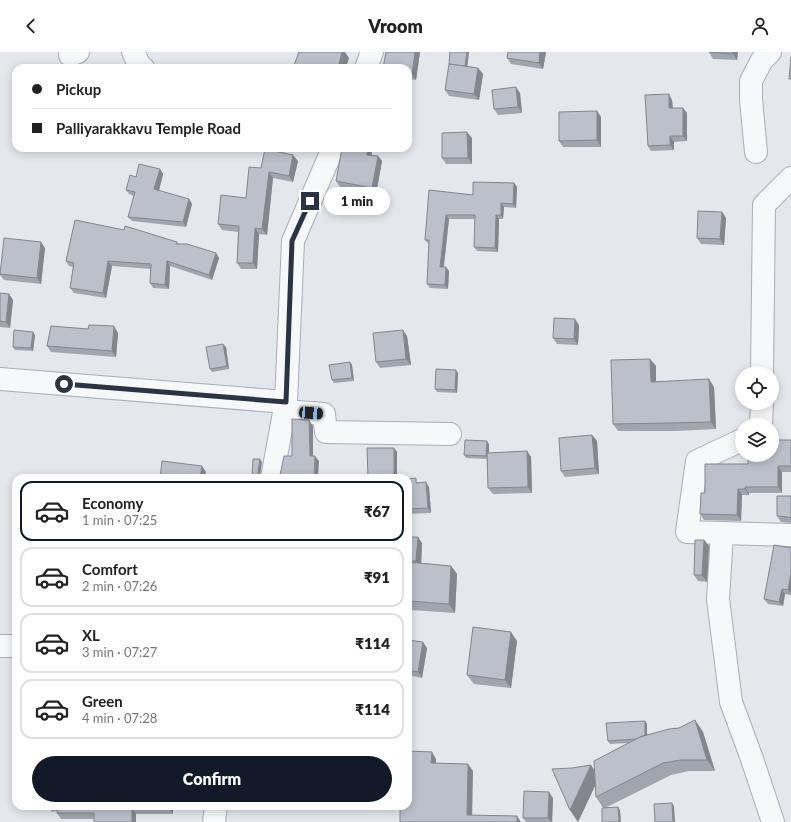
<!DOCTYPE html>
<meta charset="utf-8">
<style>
:root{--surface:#fff;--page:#f6f6f6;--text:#222;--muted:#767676;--line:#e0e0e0;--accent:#111827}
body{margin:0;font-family:Lato,sans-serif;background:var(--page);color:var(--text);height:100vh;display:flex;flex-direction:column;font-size:15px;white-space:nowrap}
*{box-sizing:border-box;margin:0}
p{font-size:13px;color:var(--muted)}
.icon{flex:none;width:22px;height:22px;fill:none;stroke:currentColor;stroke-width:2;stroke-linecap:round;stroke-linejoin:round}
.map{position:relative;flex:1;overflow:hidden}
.drawer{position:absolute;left:12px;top:422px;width:400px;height:336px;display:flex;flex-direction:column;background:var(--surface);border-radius:12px;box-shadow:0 2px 10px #0003}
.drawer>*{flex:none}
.top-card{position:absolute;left:12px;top:12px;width:400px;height:88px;border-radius:12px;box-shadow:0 2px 10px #0003;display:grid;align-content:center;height:88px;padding:0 20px;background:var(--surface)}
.controls{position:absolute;left:735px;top:314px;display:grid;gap:8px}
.controls a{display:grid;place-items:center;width:44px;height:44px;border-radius:50%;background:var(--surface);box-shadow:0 2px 10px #0003;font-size:20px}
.end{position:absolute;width:18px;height:18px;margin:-9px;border:5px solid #2b3445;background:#fff;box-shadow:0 0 0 2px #fff}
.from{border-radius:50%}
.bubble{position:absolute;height:28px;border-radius:14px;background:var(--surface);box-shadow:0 2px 10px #0003;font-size:13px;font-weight:800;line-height:28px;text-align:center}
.car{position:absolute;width:12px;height:24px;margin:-12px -6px;border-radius:5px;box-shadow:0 0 3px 1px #0007;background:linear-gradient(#222 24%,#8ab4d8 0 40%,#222 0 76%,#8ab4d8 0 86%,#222 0)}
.top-card b{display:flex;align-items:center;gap:14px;height:38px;font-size:15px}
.top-card b+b{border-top:1px solid var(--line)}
.top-card i{width:10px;height:10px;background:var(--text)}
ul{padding:7px 0 0;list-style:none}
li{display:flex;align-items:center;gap:12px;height:60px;margin:0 8px 6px;padding:0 12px;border:2px solid var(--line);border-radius:12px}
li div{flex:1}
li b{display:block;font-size:15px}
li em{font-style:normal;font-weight:800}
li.on{border-color:var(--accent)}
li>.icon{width:36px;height:36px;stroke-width:1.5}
.primary-button{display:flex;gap:8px;margin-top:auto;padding:8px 20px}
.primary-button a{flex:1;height:46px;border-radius:24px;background:var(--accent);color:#fff;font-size:16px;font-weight:800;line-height:46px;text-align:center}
header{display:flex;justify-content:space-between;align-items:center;height:52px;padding:0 20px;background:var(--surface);font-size:18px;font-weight:800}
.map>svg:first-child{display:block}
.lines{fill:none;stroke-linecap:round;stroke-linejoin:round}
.minor-casing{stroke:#a9aeb7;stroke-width:24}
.minor{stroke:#f7f8fa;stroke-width:22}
.wall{fill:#a1a5ae}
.shaded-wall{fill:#83868d}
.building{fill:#bbc0ca;stroke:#83868d}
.route{stroke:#2b3445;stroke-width:5}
</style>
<header><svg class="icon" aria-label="back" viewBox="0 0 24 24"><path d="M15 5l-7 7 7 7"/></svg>Vroom<svg class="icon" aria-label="person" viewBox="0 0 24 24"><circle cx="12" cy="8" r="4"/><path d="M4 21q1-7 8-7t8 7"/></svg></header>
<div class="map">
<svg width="791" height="770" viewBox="0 0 791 770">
<rect width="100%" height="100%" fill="#e4e7ec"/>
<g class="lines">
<g class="minor-casing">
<g id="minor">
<path d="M133,0l8,16h2"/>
<path d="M70,3l8,-3"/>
<path d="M366,16l6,-16"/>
<path d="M756,100l-5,-52v-19l11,-21 8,-8"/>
<path d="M762,321l2,-168 27,-27"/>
<path d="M0,327l286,23"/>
<path d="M284,359l40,3 2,18 124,2"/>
<path d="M761,373l1,-22"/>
<path d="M742,388l-45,21 -10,71 104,3"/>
<path d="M272,426l14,-76 7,-161 40,-93"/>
<path d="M722,481l-4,66 13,103 21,57 21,63"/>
<path d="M0,594h16"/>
<path d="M214,770l2,-16"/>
</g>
</g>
<use href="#minor" class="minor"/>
</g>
<g class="wall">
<path d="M420,0l-4,28 -8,-1v-11z"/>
<path d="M508,0h38l-3,17 -32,-5 -4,-6z"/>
<path d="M709,0h29l-1,8 -24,-1z"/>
<path d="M467,14l11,2 5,6 -4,26 -30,-4 -4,-6z"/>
<path d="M520,41l2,20 -24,2 -4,-6z"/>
<path d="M672,48l1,8h10l4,5v28l-13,1v8l-23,1 -3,-5z"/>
<path d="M597,59l4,6v30h-38l-4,-6z"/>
<path d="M472,86v26h-26l-4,-6z"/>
<path d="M372,96v7l6,1 4,5 -6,33 -36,-7 -4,-6z"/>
<path d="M298,109l-5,21 -20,-4 -6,57 -8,-1 -2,35h-16l-4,-6 1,-31 -16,-2 -4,-6 28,-26 15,-30z"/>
<path d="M160,117l3,5 -4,17 30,8 3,5 -6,23 -54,-6 -4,-4 6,-21 -5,-2 -3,-4 10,-13z"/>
<path d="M514,131l3,4 -1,21 -12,-1 -1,12h-4l-1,33 -21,-1 -3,-4 1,-28h-26l-5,48 5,4 -1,18 -18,-1 -3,-4 2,-40 -4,-4 4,-50 44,5z"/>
<path d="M722,160l4,6 -2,27 -23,-1 -4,-6z"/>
<path d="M177,190l2,2 37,9 3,5 -7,22 -42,-14 -1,23 -16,-1 -3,-5 1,-14 -39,-3 -6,32 -32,-5 -4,-5 3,-21 -4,-1 -3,-5z"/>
<path d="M45,196l-4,36 -37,-4 -4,-5v-6z"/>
<path d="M0,241l9,1 4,6 -3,28 -10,-1z"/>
<path d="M579,273l-1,20 -21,-1 -4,-6z"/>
<path d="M118,281l-2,24 -65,-5 -4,-6z"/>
<path d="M35,283l-2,16 -18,-1 -2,-3z"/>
<path d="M407,284l4,29 -31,3 -4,-6z"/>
<path d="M226,295l3,22 -17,3 -2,-3z"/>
<path d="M650,307l6,7v15l58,6 2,42 -41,2h-57l-5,-7z"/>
<path d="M350,310l2,3 2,16 -20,2 -2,-3z"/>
<path d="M458,321l-1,20 -20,-1 -2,-3z"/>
<path d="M592,383l5,6 2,33 -34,3 -4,-6z"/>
<path d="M791,388v32h-9v21h-33v2h-7l-1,26 -37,-1 -4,-6 5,-21 43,-29 24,-9z"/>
<path d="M489,392v9l38,-2 4,6 1,36 -39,1 -5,-6 -1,-29 -21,-1 -2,-3z"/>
<path d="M394,396l3,4v26h-29v-1z"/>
<path d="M408,427l21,8 2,26 -23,1z"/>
<path d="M791,444v27l-10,-1 -4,-6z"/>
<path d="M408,485l14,6 -1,20 30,3 6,8 -2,39 -44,-3 -3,-4z"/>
<path d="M704,488l5,6 -2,36 -9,-1 -4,-6z"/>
<path d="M791,496v47l-6,-1 -2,12 -15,-2 -4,-5z"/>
<path d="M408,588l19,8 -5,30 -14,-3z"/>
<path d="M517,589l-6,47 -37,-4 -7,-9z"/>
<path d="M695,668l8,12 12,39h-26l-18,4 -66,33 15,2 -17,-2 -7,-11 -1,-11 -17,36 -8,-12 24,-40 35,-27 -19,1 -2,-3 37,-20 2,3v11l32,-7z"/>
<path d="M553,746l-1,24h-26l-3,-4z"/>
<path d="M48,754h125v8h-37v8h-42v-3h-33l-4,-6v-2l-5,1z"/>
</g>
<g class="shaded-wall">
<path d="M342,0h3l4,6 -3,10h-8z"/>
<path d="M415,0h5l-4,28 -4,-6z"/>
<path d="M467,0h2l-2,18 -2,-4z"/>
<path d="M540,0h6l-3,17 -4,-6z"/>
<path d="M733,0h5l-1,8 -4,-6z"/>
<path d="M478,16l5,6 -4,26 -5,-6z"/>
<path d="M516,35l4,6 2,20 -4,-6z"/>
<path d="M669,42l3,6 1,14 -4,-6z"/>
<path d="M683,56l4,5v28l-4,-5z"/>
<path d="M597,59l4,6v30l-4,-7z"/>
<path d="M467,80l5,6v26l-4,-6z"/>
<path d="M670,84l4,6v8l-4,-5z"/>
<path d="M368,96h4l-1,12 -4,-5z"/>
<path d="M293,103l5,6 -5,21 -4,-6z"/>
<path d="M378,104l4,5 -6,33 -4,-6z"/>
<path d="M160,117l3,5 -5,20 -4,-5z"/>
<path d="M269,120l4,6 -6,57 -5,-6z"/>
<path d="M514,131l3,4 -1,21 -3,-4z"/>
<path d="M189,147l3,5 -6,23 -3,-5z"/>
<path d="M501,151l3,4 -1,12 -2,-4z"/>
<path d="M722,160l4,6 -2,27 -4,-6z"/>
<path d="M446,163l3,4 -6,52 -3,-4z"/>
<path d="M496,163l3,4 -1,33 -3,-4z"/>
<path d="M255,176l4,6 -2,35 -4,-6z"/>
<path d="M41,190l4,6 -4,36 -4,-6z"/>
<path d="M216,201l3,5 -7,22 -3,-5z"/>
<path d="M108,209l4,5 -6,32 -3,-5z"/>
<path d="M167,209l3,5 -1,23 -4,-4z"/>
<path d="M446,215l3,4 -1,18 -3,-4z"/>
<path d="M9,242l4,6 -3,28 -4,-6z"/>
<path d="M575,267l4,6 -1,20 -4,-6z"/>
<path d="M114,274l4,7 -2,24 -4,-6z"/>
<path d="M403,278l4,6 4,29 -5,-6z"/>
<path d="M33,280l2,3 -2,16 -2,-3z"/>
<path d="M223,292l3,3 3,22 -2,-3z"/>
<path d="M650,307l6,7v23l-5,-7z"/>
<path d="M350,310l2,3 2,16 -2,-3z"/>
<path d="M456,318l2,3 -1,20 -2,-3z"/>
<path d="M709,327l5,8 2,42 -5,-7z"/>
<path d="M309,368l4,6v35l-3,-5z"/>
<path d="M592,383l5,6 2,33 -4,-6z"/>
<path d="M487,389l2,3v15l-3,-3z"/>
<path d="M394,396l3,4v26h-3z"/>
<path d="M527,399l4,6 1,36 -4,-6z"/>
<path d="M315,404l4,5 -1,17h-4z"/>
<path d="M260,407l2,3 -2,14v2h-2v-5z"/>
<path d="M202,414l4,6 -1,6h-5z"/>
<path d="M778,414l4,6v21l-4,-6z"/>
<path d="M426,430l3,5 2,26 -3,-5z"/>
<path d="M745,435l4,6v2l-4,-6z"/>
<path d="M738,437l4,6 -1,26 -4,-6z"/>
<path d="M418,485l4,6 -1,25 -5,-7z"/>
<path d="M704,488l5,6 -2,36 -5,-7z"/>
<path d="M451,514l6,8 -2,39 -6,-9z"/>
<path d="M791,521v22l-3,-5z"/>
<path d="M782,537l3,5 -2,12 -4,-4z"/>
<path d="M511,580l6,9 -6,47 -6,-8z"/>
<path d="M423,590l4,6 -5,30 -4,-6z"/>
<path d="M695,668l8,12 12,39 -8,-11z"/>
<path d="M645,669l2,3v17l-2,-3z"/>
<path d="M432,700l4,7v11l-5,-7z"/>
<path d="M468,712l5,7 -1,51 -5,-7z"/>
<path d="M591,713l8,12 -21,45 -8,-12z"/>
<path d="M549,740l4,6 -1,24h-1l-3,-4z"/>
<path d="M672,751l2,3 1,16h-2z"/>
<path d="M169,754h4v8l-4,-6z"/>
<path d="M618,755l2,3 1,12h-2z"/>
<path d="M132,756l4,6v8h-4z"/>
<path d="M517,764l4,6h-4z"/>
</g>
<g class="building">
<path d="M299,0h43l-4,16h-45z"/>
<path d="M386,0h29l-3,22 -4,-1v-5h-25z"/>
<path d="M450,0h17l-2,14 -16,-2z"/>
<path d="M508,0h32l-1,11 -32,-5z"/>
<path d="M709,0h24v2z"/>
<path d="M791,5v22h-2z"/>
<path d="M449,12l29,4 -4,26 -29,-4z"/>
<path d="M516,35l2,20 -24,2 -2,-19z"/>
<path d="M669,42v14h14v28h-13v9l-22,1 -3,-51z"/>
<path d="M597,59v29l-38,1v-29z"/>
<path d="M467,80l1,26h-26v-25z"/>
<path d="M342,96h26l-1,7 11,1 -6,32 -36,-7z"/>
<path d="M265,97l28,6 -4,21 -20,-4 -7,57 -7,-1 -2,35h-16l2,-37 -21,-2 3,-29 25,3 3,-31 12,1z"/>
<path d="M139,112l21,5 -6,20 35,10 -6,23 -55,-5 7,-25 -9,-2 4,-15 6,2z"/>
<path d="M473,130l41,1 -1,21 -12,-1v12h-5l-1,33 -21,-1 1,-32h-29l-6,52h6l-1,18 -18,-1 2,-44h-4l4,-50 44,5z"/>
<path d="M698,159l24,1 -2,27 -23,-1z"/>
<path d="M75,168l49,10 1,-4 52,16 -1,2h11l29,9 -7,22 -42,-14 -2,24 -15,-2 1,-19 -43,-3 -5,32 -33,-5 4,-25 -8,-2z"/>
<path d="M4,186l37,4 -4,36 -37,-4z"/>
<path d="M0,241l9,1 -3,28 -6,-1z"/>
<path d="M554,266l21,1 -1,20 -21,-1z"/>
<path d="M89,273l25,1 -2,25 -65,-5 4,-20 37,3z"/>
<path d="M14,278l19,2 -2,16 -18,-1z"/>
<path d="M403,278l3,29 -30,3 -3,-29z"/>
<path d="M223,292l4,22 -17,3 -4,-22z"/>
<path d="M650,307l1,23 58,-3 2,43 -41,1 -57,1 -2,-64z"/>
<path d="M350,310l2,16 -20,2 -3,-15z"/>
<path d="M436,317l20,1 -1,20 -20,-1z"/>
<path d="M292,367l17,1 1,36h5l-1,22h-35l1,-3 4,-19h8z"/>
<path d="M592,383l3,33 -34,3 -2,-33z"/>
<path d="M465,388l22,1 -1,15 -22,-1z"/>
<path d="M772,388h19v26h-13v21h-33v2h-7l-1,26 -37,-1 1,-21h4v-29h43v-9h24z"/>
<path d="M367,396h27v30h-14v-1h-12z"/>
<path d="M527,399l1,36 -40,1 -1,-35z"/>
<path d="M253,407h7l-2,14v5h-6z"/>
<path d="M162,409l40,5 -2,12h-40z"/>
<path d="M416,426v5l10,-1 2,26 -20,1v-30z"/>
<path d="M777,444h14v22l-3,-1 -11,-1z"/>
<path d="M408,485h10l-2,24h-8z"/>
<path d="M695,488h9l-2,35h-8z"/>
<path d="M774,493l17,3v25l-3,17 -6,-1 -3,13 -15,-3z"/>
<path d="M408,510l43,4 -2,38 -41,-3z"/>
<path d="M473,575l38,5 -6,48 -38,-5z"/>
<path d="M408,588l15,2 -5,30 -10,-2z"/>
<path d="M695,668l12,40h-26l-18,3 -67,34 -2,-36 46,-24 29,-8 10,-1z"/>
<path d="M645,669v14l-5,2 -4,2 -28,2 -2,-18z"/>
<path d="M408,699l24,1 -1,11 37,1 -1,51 50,1v6h-117v-16h8z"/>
<path d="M591,713l-21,45 -18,-41 20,-1z"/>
<path d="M524,739l25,1 -1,26h-25z"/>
<path d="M672,751l1,19h-18l-1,-18z"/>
<path d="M57,754h112v2h-37v14h-38v-9h-37z"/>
<path d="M618,755l1,15h-17v-14z"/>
</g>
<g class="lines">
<path class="route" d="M64,332l222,18 6,-161 18,-40"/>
</g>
</svg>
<div class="controls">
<a><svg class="icon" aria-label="locate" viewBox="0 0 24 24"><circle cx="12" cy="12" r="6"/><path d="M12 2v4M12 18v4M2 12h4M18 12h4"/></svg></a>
<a><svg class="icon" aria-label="layers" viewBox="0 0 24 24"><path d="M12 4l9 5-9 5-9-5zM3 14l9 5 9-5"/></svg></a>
</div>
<i class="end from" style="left:64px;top:332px"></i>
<i class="end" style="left:310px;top:149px"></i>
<div class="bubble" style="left:324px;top:135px;width:66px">1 min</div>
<i class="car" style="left:311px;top:361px;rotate:94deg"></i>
<div class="top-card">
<b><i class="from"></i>Pickup</b>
<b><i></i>Palliyarakkavu Temple Road</b>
</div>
<section class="drawer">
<ul>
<li class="on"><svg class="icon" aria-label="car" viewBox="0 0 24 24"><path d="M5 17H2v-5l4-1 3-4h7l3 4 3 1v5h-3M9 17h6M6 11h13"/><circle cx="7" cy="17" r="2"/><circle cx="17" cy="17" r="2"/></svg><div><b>Economy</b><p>1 min · 07:25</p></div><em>₹67</em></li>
<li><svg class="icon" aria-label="car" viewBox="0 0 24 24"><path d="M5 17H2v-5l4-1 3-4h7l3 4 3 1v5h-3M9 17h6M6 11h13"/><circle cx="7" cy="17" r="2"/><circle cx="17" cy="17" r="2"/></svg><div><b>Comfort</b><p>2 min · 07:26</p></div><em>₹91</em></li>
<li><svg class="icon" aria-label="car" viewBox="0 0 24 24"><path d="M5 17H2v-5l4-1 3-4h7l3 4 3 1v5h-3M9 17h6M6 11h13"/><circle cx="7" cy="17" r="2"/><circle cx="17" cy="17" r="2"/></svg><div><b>XL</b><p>3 min · 07:27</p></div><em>₹114</em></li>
<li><svg class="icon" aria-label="car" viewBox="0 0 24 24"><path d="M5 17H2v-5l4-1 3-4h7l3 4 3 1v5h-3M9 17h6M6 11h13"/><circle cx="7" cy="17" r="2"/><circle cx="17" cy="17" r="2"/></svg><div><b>Green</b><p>4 min · 07:28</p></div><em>₹114</em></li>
</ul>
<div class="primary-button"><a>Confirm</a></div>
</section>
</div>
